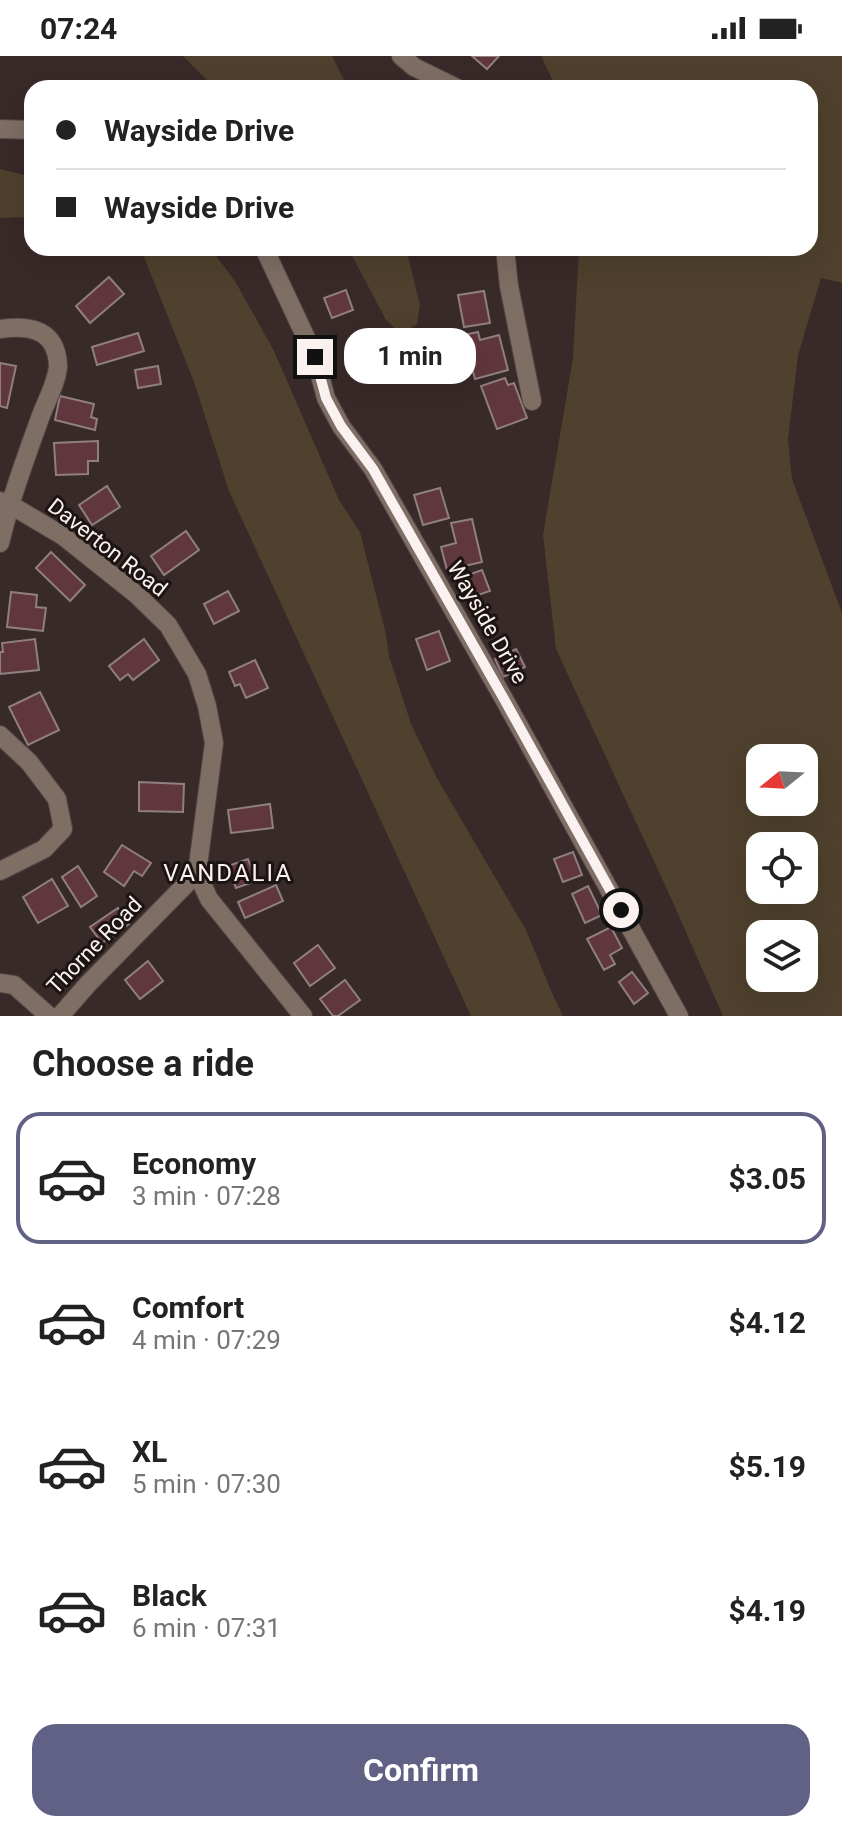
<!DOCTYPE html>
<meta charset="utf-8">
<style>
:root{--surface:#fff;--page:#f2f2f2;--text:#222;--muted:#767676;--line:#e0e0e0;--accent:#606184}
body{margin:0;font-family:Roboto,sans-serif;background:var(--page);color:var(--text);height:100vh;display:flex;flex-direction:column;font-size:30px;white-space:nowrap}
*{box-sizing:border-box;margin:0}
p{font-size:26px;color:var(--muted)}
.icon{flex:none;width:44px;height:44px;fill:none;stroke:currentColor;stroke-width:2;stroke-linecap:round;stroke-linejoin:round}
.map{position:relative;height:960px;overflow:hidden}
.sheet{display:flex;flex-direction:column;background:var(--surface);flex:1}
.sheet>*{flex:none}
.guide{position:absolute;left:24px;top:24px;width:794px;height:176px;border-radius:24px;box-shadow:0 8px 32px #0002;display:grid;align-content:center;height:176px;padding:0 32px;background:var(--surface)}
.needle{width:52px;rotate:252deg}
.buttons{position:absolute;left:746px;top:688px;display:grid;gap:16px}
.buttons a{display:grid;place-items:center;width:72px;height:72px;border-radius:16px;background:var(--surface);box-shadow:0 8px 32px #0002;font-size:40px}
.end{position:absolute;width:36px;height:36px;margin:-18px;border:10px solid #fbf2f0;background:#111;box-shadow:0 0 0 4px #111}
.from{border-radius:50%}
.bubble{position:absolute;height:56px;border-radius:24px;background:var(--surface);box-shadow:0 8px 32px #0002;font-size:26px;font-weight:700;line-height:56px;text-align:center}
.guide b{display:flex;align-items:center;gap:28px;height:76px;font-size:30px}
.guide b+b{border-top:2px solid var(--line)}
.guide i{width:20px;height:20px;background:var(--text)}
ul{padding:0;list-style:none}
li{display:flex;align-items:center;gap:24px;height:132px;margin:0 16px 12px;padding:0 16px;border:4px solid transparent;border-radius:24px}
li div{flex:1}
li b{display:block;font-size:30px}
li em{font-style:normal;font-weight:700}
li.active{border-color:var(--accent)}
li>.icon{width:72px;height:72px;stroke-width:1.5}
h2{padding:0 32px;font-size:36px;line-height:96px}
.cta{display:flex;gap:16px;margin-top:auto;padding:16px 32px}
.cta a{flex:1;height:92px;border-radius:24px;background:var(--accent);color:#fff;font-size:32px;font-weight:700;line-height:92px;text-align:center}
.status{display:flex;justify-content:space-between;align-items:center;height:56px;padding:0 40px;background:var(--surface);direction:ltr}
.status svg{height:22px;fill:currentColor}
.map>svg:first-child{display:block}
.green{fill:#4f412d;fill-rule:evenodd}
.building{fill:#61373e;stroke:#8f7f81;stroke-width:2}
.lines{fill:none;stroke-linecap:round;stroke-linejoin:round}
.minor-casing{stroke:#534644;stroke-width:20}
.minor{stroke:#7f6e64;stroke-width:18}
.route{stroke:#fbf2f0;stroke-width:10}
.labels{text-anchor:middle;stroke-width:6;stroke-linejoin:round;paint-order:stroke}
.street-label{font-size:22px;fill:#fbf2f0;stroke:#1b1413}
.neighbourhood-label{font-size:24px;letter-spacing:2px;fill:#fbf2f0;stroke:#1b1413}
</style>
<div class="status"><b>07:24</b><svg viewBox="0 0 49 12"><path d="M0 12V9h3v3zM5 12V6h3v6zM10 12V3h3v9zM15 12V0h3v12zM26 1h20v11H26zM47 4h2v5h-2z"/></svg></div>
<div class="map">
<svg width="842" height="960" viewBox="0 0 842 960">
<rect width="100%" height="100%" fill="#382a28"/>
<g class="green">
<path d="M183,0h149l16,32h-133z"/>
<path d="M541,0h301v227l-21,-5 -23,77 -10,84 4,40 50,134v403h-119l-52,-118 -115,-249 -13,-114 30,-177 6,-110h231v-160h-254zM760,702h44v44h-44zM804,790v44h-44v-44zM804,878v44h-44v-44z"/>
<path d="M0,113l32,8v40l-32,1z"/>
<path d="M136,192h74l25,33 39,70 65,149 21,32 26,102 3,22 22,68 26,54 89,152 26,63 11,23h-92l-242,-525 -36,-112 -49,-122z"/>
<path d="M348,192h58l14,57 -3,19 -16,10 -15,-14z"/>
</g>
<g class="building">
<path d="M472,0h27l-12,13z"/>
<path d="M109,221l15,17 -34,29 -14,-17z"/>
<path d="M346,234l7,20 -21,8 -8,-20z"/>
<path d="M484,235l6,32 -26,4 -6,-32z"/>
<path d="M478,276l2,8 19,-5 9,35 -33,9 -12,-44z"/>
<path d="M138,277l6,18 -47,14 -5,-18z"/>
<path d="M0,307l16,3 -9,42 -7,-2z"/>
<path d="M158,310l3,18 -23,4 -3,-18z"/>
<path d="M505,322l3,7 6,-2 13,35 -30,11 -16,-43z"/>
<path d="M60,340l34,8 -3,13 6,2 -2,11 -40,-10z"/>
<path d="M98,385v20h-10v13l-32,1 -2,-32z"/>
<path d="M107,430l13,21 -28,18 -13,-20z"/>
<path d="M440,432l9,30 -26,7 -9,-30z"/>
<path d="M472,463l10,43 -35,8 -6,-23 15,-4 -5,-20z"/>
<path d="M186,475l13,19 -35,25 -13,-19z"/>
<path d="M51,496l34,33 -15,16 -34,-33z"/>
<path d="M482,514l8,21 -21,7 -7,-21z"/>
<path d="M228,535l11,20 -25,13 -10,-20z"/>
<path d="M11,536l26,3 -1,12 10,1 -3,23 -36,-4z"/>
<path d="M439,575l11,30 -23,9 -11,-31z"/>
<path d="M35,583l4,31 -39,4v-22h3l-1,-9z"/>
<path d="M144,583l15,21 -26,20 -5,-6 -8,6 -11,-14z"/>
<path d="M516,593l9,18 -22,10 -8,-18z"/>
<path d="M255,604l13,28 -22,10 -6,-14 -5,2 -6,-14z"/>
<path d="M40,636l19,38 -31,15 -19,-38z"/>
<path d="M139,726l45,2 -1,28 -44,-1z"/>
<path d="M270,748l3,24 -42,5 -3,-23z"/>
<path d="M122,789l29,18 -9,13 -8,-5 -10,15 -20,-14z"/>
<path d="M573,796l9,23 -19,7 -9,-23z"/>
<path d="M248,803l8,22 -20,7 -8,-22z"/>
<path d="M78,810l19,30 -16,11 -19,-30z"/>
<path d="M52,823l16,27 -30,17 -15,-26z"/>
<path d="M276,829l7,16 -38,17 -7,-16z"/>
<path d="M588,830l14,29 -17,8 -13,-29z"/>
<path d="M118,852l11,16 -27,19 -12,-16z"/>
<path d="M611,871l11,21 -12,7 5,9 -11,6 -17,-31z"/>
<path d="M318,889l17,23 -25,18 -16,-23z"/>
<path d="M148,905l15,20 -23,18 -15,-19z"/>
<path d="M632,916l16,21 -14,11 -15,-22z"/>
<path d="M345,924l15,20 -22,16h-5l-13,-17z"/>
</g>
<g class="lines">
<g class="minor-casing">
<g id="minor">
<path d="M401,0l13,11 43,21"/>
<path d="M0,73l32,1"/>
<path d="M264,192l51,109 11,41 15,28 32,43 131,230 175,317"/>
<path d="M505,192l4,38 23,115"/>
<path d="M0,273c30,-4 56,0 58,36 0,15 -13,39 -18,53 -15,42 -30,82 -40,125"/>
<path d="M0,445l9,3 54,32 74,59 31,30 29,49 10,32 7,37 -17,130"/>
<path d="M0,679l29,27 28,37 6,30 -19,20 -44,22"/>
<path d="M197,817l12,26 94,117"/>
<path d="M0,927l14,2 35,31"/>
<path d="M60,960l28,-32 109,-111"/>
</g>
</g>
<use href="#minor" class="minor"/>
</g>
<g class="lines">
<path class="route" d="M315,301l11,41 15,28 32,43 131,230 117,211"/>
</g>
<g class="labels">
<g class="street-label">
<text transform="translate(108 491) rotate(38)" y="8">Daverton Road</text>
<text transform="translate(488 566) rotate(60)" y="8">Wayside Drive</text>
<text transform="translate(94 889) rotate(-46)" y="8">Thorne Road</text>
</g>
<g class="neighbourhood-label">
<text x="228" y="825">VANDALIA</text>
</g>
</g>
</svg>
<div class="buttons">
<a><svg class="needle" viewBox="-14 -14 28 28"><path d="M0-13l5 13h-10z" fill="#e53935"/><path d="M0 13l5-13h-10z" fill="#767676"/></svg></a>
<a><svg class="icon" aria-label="locate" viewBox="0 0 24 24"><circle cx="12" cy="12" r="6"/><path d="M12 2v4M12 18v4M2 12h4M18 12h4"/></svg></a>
<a><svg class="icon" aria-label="layers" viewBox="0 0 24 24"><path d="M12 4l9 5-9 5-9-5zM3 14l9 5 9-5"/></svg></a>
</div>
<i class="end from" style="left:621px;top:854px"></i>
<i class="end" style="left:315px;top:301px"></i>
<div class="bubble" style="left:344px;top:272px;width:132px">1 min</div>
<div class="guide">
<b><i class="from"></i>Wayside Drive</b>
<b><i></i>Wayside Drive</b>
</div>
</div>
<section class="sheet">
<h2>Choose a ride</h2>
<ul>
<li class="active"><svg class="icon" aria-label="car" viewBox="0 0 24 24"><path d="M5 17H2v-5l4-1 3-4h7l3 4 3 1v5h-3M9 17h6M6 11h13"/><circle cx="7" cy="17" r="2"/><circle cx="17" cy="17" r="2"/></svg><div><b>Economy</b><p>3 min · 07:28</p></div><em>$3.05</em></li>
<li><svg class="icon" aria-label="car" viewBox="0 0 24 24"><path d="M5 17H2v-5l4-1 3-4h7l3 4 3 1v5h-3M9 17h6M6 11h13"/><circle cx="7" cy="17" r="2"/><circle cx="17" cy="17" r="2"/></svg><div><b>Comfort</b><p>4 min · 07:29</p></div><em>$4.12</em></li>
<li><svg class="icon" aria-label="car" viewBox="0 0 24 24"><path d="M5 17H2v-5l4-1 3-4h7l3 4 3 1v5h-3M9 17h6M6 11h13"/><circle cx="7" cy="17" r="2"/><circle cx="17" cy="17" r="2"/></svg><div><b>XL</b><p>5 min · 07:30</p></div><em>$5.19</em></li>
<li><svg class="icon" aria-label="car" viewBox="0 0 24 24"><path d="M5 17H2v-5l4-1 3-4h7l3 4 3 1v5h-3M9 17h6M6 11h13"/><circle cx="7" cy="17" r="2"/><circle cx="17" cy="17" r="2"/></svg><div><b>Black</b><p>6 min · 07:31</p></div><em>$4.19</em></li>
</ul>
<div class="cta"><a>Confirm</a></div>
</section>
